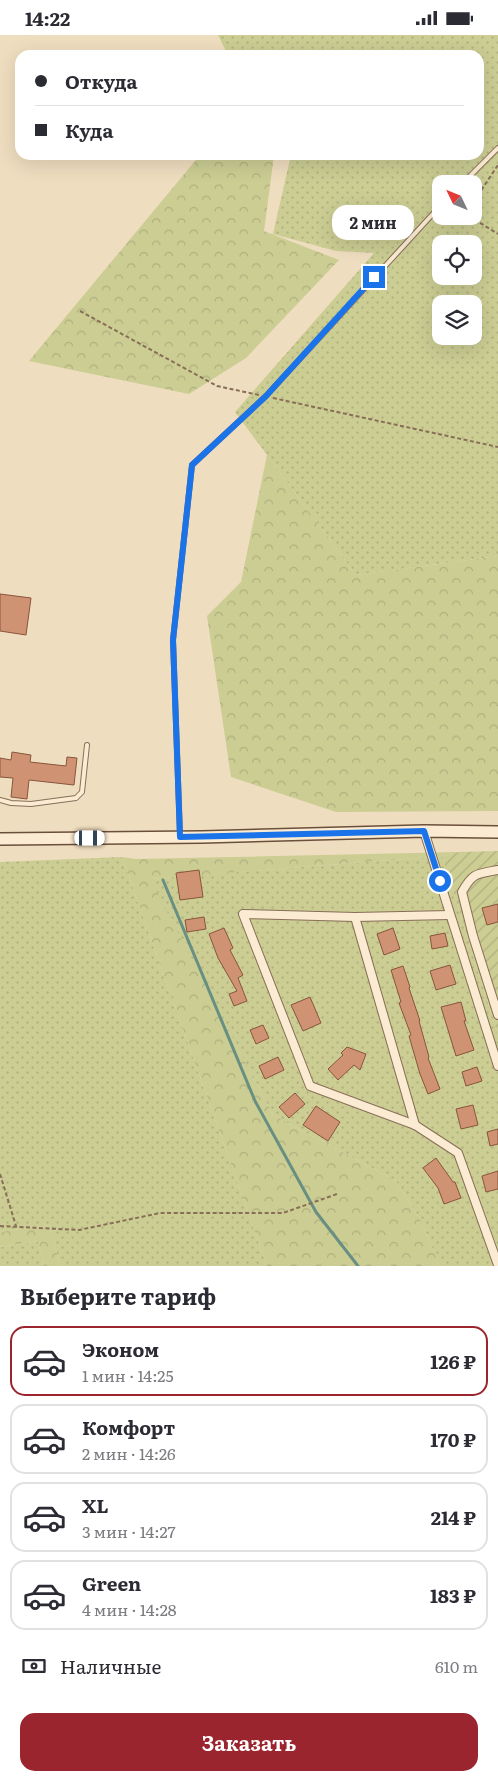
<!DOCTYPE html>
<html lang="ru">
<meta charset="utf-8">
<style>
:root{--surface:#fff;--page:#f2f2f3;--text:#2b2b33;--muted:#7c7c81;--line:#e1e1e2;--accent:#9a252e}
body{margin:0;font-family:Literata,serif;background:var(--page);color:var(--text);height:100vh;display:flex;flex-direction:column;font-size:19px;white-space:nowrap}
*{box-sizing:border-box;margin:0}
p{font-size:16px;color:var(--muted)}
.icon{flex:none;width:28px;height:28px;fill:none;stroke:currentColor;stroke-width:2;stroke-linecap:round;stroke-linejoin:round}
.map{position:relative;height:1231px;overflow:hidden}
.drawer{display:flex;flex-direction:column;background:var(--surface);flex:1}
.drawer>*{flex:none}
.banner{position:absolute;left:15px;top:15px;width:469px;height:110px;border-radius:15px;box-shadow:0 5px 20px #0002;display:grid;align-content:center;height:110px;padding:0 20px;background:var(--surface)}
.needle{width:32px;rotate:313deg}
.buttons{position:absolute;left:432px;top:140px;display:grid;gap:10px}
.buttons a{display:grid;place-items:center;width:50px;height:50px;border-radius:10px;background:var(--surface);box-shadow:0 5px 20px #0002;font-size:25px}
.end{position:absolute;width:22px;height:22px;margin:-11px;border:6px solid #1a73e8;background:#fff;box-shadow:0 0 0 2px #fff}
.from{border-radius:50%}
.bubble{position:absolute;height:35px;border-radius:15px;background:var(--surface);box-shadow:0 5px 20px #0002;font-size:16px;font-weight:700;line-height:35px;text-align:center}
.car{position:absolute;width:15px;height:30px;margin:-15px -8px;border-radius:6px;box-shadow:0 0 4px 1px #0007;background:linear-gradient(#fff 24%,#345 0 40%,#fff 0 76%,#345 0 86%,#fff 0)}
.banner b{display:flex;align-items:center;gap:18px;height:48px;font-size:19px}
.banner b+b{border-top:1px solid var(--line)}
.banner i{width:12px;height:12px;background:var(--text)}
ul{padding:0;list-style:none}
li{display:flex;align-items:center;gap:15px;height:70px;margin:0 10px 8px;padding:0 10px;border:2px solid var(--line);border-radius:15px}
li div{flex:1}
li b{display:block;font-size:19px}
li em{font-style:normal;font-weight:700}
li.selected{border-color:var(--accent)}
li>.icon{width:45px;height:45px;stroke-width:1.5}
h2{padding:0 20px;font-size:22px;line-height:60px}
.pay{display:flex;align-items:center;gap:12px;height:55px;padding:0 20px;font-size:19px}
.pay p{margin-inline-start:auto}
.cta{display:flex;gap:10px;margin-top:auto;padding:10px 20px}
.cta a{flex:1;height:58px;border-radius:15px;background:var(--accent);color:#fff;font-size:20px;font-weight:700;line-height:58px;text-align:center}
.status{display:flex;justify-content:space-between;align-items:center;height:35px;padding:0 25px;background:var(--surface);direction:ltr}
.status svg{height:14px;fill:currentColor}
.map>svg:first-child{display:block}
.grass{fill:url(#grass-dots);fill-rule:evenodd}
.forest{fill:url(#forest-crowns)}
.garden{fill:url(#garden-furrows)}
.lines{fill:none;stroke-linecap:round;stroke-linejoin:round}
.stream{stroke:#698f83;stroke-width:3}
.building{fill:#cf9373;stroke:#88553c}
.lane-casing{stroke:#886e57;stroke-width:6}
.street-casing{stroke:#886e57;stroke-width:10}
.secondary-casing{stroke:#6a4f3a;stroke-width:14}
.path{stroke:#886e57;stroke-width:2;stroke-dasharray:4 2.5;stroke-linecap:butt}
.lane{stroke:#faebd2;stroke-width:4}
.street{stroke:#faebd2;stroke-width:8}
.secondary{stroke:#faebd2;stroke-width:11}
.route{stroke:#1a73e8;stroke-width:6}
</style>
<div class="status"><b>14:22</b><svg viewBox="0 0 49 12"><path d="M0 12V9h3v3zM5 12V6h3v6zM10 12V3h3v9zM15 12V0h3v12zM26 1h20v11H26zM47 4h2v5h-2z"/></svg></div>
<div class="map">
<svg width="498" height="1231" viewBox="0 0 498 1231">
<defs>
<pattern id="grass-dots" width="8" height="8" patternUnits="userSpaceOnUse" patternTransform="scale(1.25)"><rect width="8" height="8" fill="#cbcd93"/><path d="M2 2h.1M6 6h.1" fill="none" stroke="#afb07e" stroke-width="1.8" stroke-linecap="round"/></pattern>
<pattern id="forest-crowns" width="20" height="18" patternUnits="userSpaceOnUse" patternTransform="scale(1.25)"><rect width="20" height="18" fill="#cbcd93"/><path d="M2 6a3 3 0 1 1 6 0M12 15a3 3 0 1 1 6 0" fill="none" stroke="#afb07e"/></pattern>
<pattern id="garden-furrows" width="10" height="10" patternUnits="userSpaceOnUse" patternTransform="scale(1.25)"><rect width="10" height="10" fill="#cbcd93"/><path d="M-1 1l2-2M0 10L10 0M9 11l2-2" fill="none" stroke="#afb07e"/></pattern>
</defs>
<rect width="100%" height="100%" fill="#efddbf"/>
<g class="grass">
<path d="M218,0h280v521l-142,19 -121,-163 139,-159 -38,-2 -63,-17 18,-79h188v-100h-251zM441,149h33v32h-33zM441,209h33v32h-33zM441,269h33v32h-33z"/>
<path d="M442,821l56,179v231h-58l-19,-45 -25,-40 -123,-66 -124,-236z"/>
<path d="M122,822l145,409h-207l-10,-41 -50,7v-370z"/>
<path d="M38,1206l6,25h-44v-19z"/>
</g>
<g class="forest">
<path d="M200,120h74l-10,76 75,29 -93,98 -57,36 -160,-33z"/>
<path d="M267,420l89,120 142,-19v255l-162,1 -105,-35 -24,-161 34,-34z"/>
<path d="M459,817l-17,4 -292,23 123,236 123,66 25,40 19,45h-173l-145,-409 14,2z"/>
<path d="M50,1190l10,41h-16l-6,-25 -38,6v-15z"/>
</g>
<path class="garden" d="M498,816v184l-56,-179 17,-4z"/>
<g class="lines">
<path class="stream" d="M163,845l92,221 61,111 42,54"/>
</g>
<g class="building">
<path d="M0,559l31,4 -5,37 -26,-4z"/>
<path d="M12,717l19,3 -1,7 36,4 1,-9 10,1 -3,27 -45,-5 -2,19 -16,-2 2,-19 -13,-1v-19l11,2z"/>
<path d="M199,835l4,27 -23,3 -4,-27z"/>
<path d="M498,869v18l-11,3 -5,-17z"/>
<path d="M204,882l2,12 -19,3 -2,-12z"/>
<path d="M224,893l9,20 -3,2 13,25 -5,3 9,23 -13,5 -5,-12 8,-3 -19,-33 -9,-24z"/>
<path d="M393,893l7,21 -16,6 -7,-21z"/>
<path d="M445,898l3,13 -16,3 -2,-13z"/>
<path d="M450,930l6,19 -20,6 -6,-19z"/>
<path d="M403,931l7,21 -1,1 11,33h-1l10,36 -1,1 12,31 -12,5 -8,-20 -11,-38 2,-1 -12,-32 2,-1 -10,-32z"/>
<path d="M310,962l11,26 -18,8 -12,-26z"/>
<path d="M461,967l5,19h-2l10,29 -18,6 -15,-49z"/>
<path d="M263,990l6,13 -13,6 -6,-14z"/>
<path d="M347,1012l19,7 -6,16 -6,-5 -16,15 -10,-11 15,-14 -2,-2z"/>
<path d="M278,1022l6,13 -19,9 -6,-13z"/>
<path d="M477,1032l5,14 -16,5 -4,-14z"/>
<path d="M295,1058l10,11 -16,14 -10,-11z"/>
<path d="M473,1070l5,20 -17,4 -5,-20z"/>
<path d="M316,1071l24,16 -12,19 -25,-16z"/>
<path d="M498,1094v15l-8,2 -3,-14z"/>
<path d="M436,1123l17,24h2l6,16 -17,6 -6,-16 -15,-20z"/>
<path d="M498,1136v18l-12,3 -4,-16z"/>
</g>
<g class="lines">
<g class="lane-casing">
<g id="lane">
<path d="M462,149l36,-36"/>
<path d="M0,765l11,3 20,1 45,-6 6,-6 5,-47"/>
<path d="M180,800l-7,-195 19,-175 74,-69 175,-191"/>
</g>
</g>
<g class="street-casing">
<g id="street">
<path d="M424,796l74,235"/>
<path d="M498,835c-21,4 -25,2 -36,22l11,44 25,79"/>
<path d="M450,880l-95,2 -112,-3 67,172 105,39 43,28 40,112"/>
<path d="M355,882l60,208"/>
</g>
</g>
<g class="secondary-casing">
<path id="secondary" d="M0,804l202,-2 222,-6 74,1"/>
</g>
<g class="path">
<path d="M474,166l24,-36"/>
<path d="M469,181l29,18"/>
<path d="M80,276l137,75 42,9"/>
<path d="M273,363l225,49"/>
<path d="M0,1139l16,52"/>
<path d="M0,1191l79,4 81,-17h123l54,-19"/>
</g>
<use href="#lane" class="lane"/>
<use href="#street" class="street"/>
<use href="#secondary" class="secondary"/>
</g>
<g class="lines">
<path class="route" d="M374,242l-108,119 -74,69 -19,175 7,197 244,-6 16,50"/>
</g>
</svg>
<div class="buttons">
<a><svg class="needle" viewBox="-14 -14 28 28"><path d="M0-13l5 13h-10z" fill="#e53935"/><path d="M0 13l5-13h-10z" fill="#7c7c81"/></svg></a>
<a><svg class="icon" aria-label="locate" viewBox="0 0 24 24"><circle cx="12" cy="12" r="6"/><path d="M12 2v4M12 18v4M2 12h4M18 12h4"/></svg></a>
<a><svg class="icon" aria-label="layers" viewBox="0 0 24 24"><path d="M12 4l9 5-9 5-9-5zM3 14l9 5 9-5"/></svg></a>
</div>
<i class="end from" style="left:440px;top:846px"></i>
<i class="end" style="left:374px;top:242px"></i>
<div class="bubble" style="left:332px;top:170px;width:82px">2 мин</div>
<i class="car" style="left:90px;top:803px;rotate:90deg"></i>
<div class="banner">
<b><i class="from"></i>Откуда</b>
<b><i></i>Куда</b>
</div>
</div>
<section class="drawer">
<h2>Выберите тариф</h2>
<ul>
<li class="selected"><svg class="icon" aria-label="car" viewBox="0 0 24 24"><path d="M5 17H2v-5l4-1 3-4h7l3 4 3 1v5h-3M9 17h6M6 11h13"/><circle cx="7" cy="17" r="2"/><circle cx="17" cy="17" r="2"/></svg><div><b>Эконом</b><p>1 мин · 14:25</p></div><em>126 ₽</em></li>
<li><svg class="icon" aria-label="car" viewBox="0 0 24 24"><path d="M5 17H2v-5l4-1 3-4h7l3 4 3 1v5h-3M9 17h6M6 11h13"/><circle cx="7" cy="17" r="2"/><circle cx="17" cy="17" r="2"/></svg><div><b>Комфорт</b><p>2 мин · 14:26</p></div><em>170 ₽</em></li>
<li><svg class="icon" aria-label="car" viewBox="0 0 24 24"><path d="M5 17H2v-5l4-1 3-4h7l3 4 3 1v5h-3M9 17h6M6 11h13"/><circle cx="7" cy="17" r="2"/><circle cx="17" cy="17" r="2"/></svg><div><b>XL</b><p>3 мин · 14:27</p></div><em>214 ₽</em></li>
<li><svg class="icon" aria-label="car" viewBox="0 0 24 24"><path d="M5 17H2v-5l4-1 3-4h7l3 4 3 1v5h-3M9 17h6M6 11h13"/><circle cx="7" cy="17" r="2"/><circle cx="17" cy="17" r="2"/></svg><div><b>Green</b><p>4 мин · 14:28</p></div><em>183 ₽</em></li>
</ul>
<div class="pay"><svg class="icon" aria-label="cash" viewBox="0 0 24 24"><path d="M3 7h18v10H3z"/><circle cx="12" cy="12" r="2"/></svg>Наличные<p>610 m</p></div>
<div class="cta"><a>Заказать</a></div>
</section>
